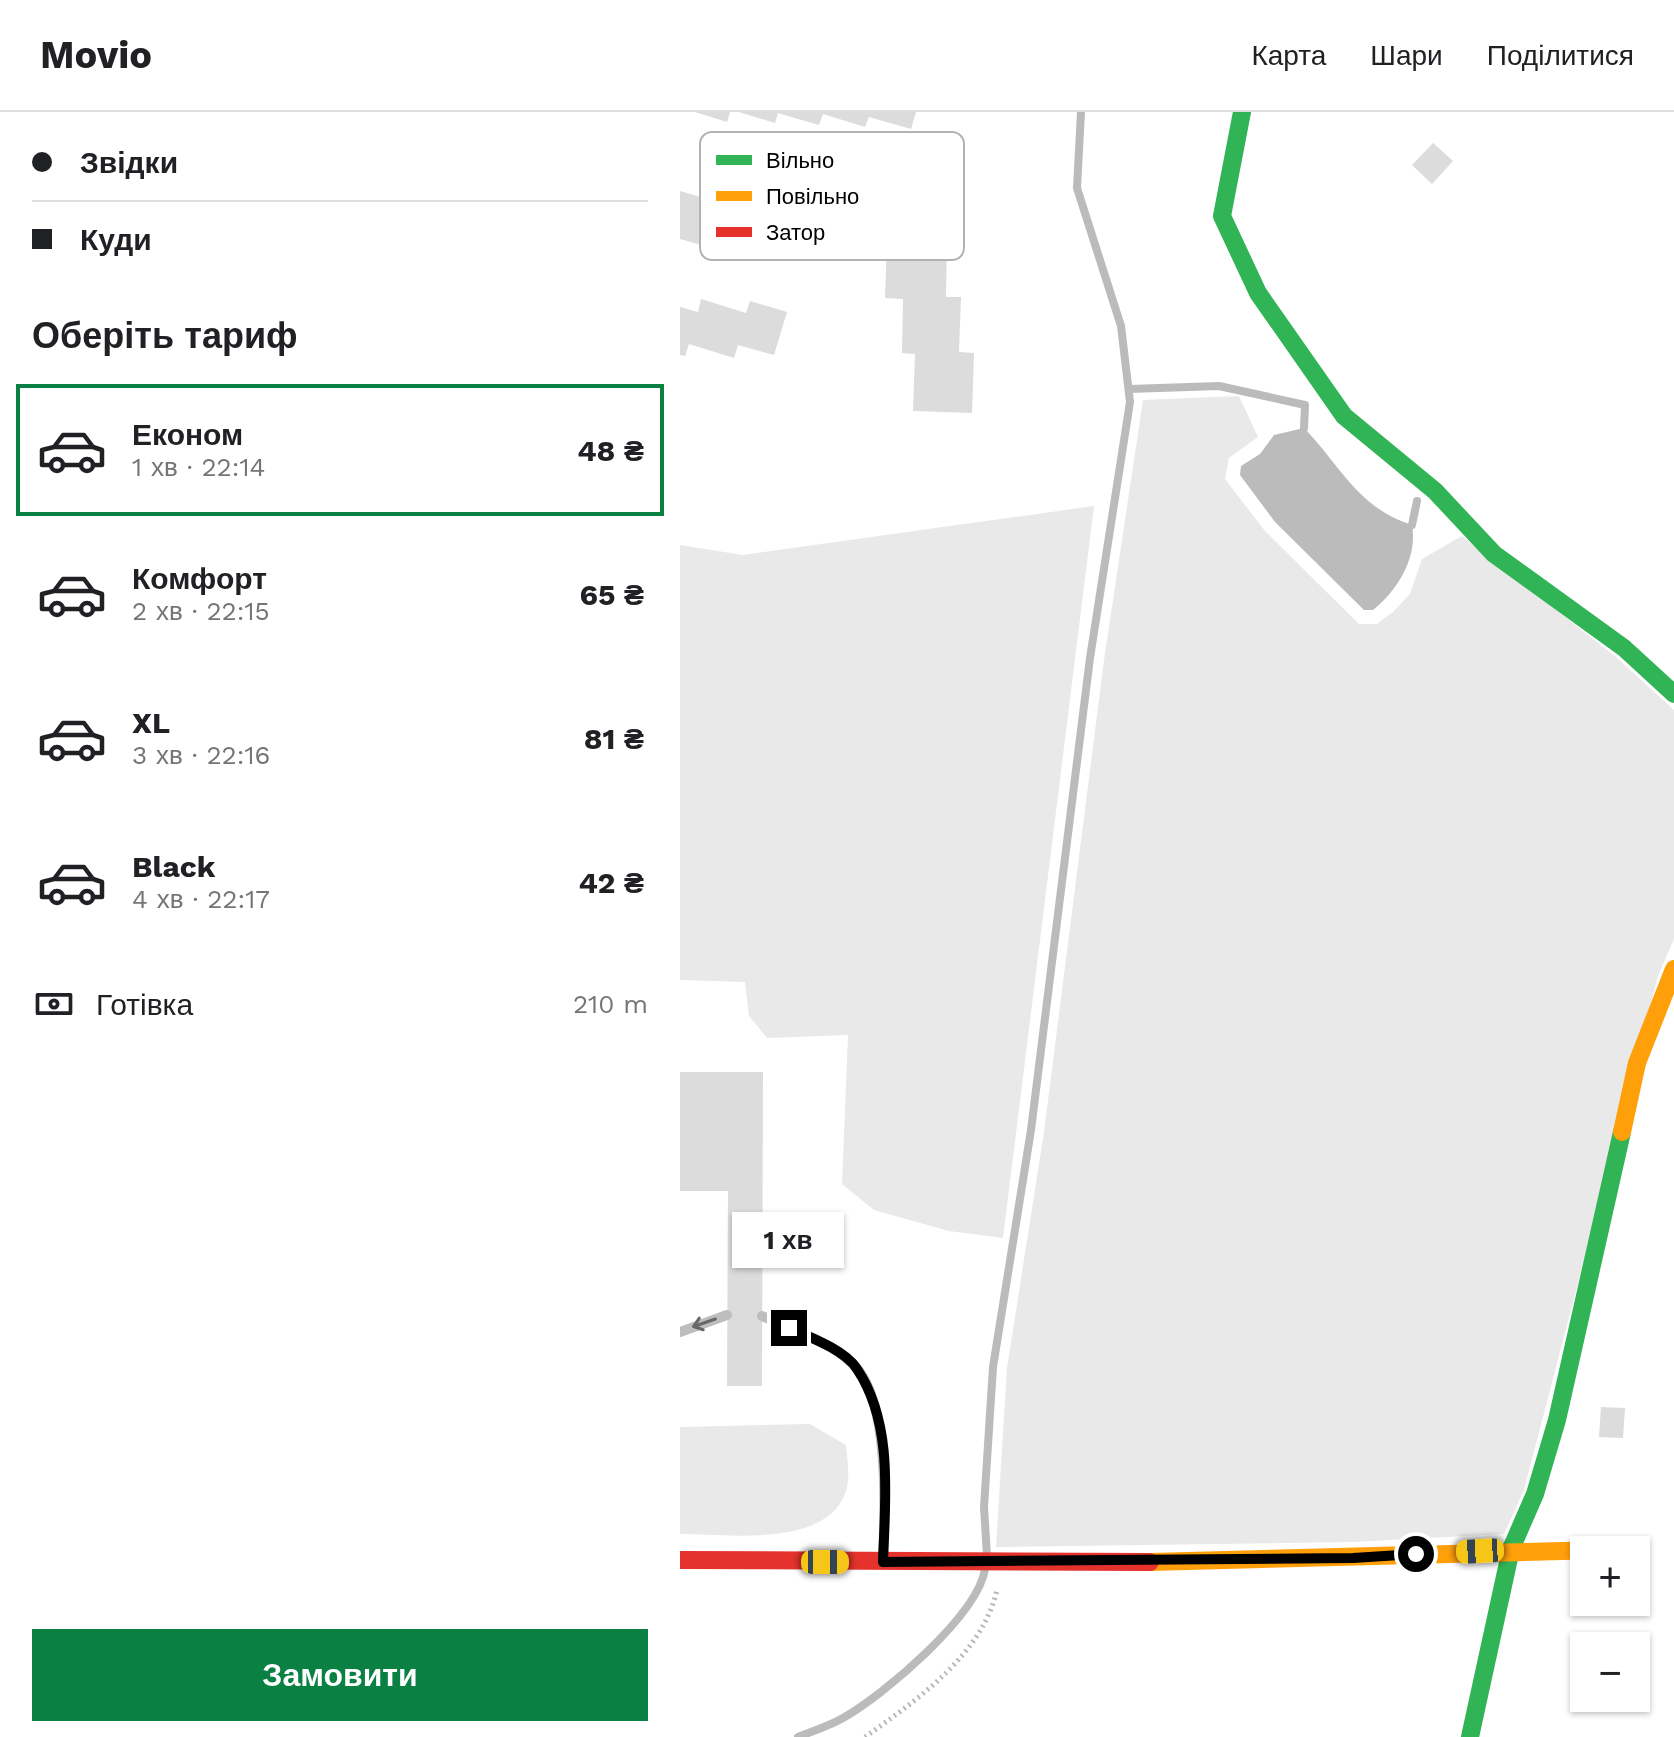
<!DOCTYPE html>
<html lang="uk">
<meta charset="utf-8">
<style>
:root{--surface:#fff;--page:#f2f2f2;--text:#202124;--muted:#757577;--line:#e0e0e0;--accent:#0b8043}
body{margin:0;font-family:"Work Sans",sans-serif;background:var(--page);color:var(--text);height:100vh;display:flex;flex-direction:column;font-size:30px;white-space:nowrap}
*{box-sizing:border-box;margin:0}
p{font-size:26px;color:var(--muted)}
.icon{flex:none;width:44px;height:44px;fill:none;stroke:currentColor;stroke-width:2;stroke-linecap:round;stroke-linejoin:round}
.map{position:relative;flex:1;overflow:hidden}
.details{display:flex;flex-direction:column;background:var(--surface);width:680px}
.details>*{flex:none}
.hud{display:grid;align-content:center;height:176px;padding:0 32px;background:var(--surface)}
.buttons{position:absolute;left:890px;top:1424px;display:grid;gap:16px}
.buttons a{display:grid;place-items:center;width:80px;height:80px;border-radius:0px;background:var(--surface);box-shadow:0 2px 6px #0004;font-size:40px}
.end{position:absolute;width:36px;height:36px;margin:-18px;border:10px solid #000;background:#fff;box-shadow:0 0 0 4px #fff}
.from{border-radius:50%}
.bubble{position:absolute;height:56px;border-radius:0px;background:var(--surface);box-shadow:0 2px 6px #0004;font-size:26px;font-weight:700;line-height:56px;text-align:center}
.car{position:absolute;width:24px;height:48px;margin:-24px -12px;border-radius:10px;box-shadow:0 0 6px 2px #0007;background:linear-gradient(#f5c518 24%,#345 0 40%,#f5c518 0 76%,#345 0 86%,#f5c518 0)}
.hud b{display:flex;align-items:center;gap:28px;height:76px;font-size:30px}
.hud b+b{border-top:2px solid var(--line)}
.hud i{width:20px;height:20px;background:var(--text)}
ul{padding:0;list-style:none}
li{display:flex;align-items:center;gap:24px;height:132px;margin:0 16px 12px;padding:0 16px;border:4px solid transparent;border-radius:0px}
li div{flex:1}
li b{display:block;font-size:30px}
li em{font-style:normal;font-weight:700}
li.active{border-color:var(--accent)}
li>.icon{width:72px;height:72px;stroke-width:1.5}
h2{padding:0 32px;font-size:36px;line-height:96px}
.pay{display:flex;align-items:center;gap:20px;height:88px;padding:0 32px;font-size:30px}
.pay p{margin-inline-start:auto}
.button{display:flex;gap:16px;margin-top:auto;padding:16px 32px}
.button a{flex:1;height:92px;border-radius:0px;background:var(--accent);color:#fff;font-size:32px;font-weight:700;line-height:92px;text-align:center}
header{display:flex;align-items:center;gap:48px;box-sizing:border-box;height:112px;padding:0 40px;background:var(--surface);border-bottom:2px solid var(--line)}
header strong{font-size:38px}
nav{display:flex;gap:44px;margin-inline-start:auto;font-size:28px}
main{display:flex;flex:1;min-height:0}
.map>svg:first-child{display:block}
.green{fill:#e9e9e9}
.water{fill:#bbb}
.lines{fill:none;stroke-linecap:round;stroke-linejoin:round}
.stream{stroke:#bbb;stroke-width:8}
.building{fill:#dcdcdc}
.path{stroke:#b8b8b8;stroke-width:5;stroke-dasharray:2 4;stroke-linecap:butt}
.lane{stroke:#bdbdbd;stroke-width:10}
.fast{stroke:#30b455;stroke-width:18}
.slow{stroke:#ff9f0a;stroke-width:18}
.jam{stroke:#e5322d;stroke-width:18}
.oneway{stroke:#686868}
.route{stroke:#000;stroke-width:10}
.key{fill:#fff;stroke:#b2b2b2;stroke-width:2}
.key-label{font-size:22px;fill:#000}
</style>
<header>
<strong>Movio</strong>
<nav><a>Карта</a><a>Шари</a><a>Поділитися</a></nav>
</header>
<main>
<section class="details">
<div class="hud">
<b><i class="from"></i>Звідки</b>
<b><i></i>Куди</b>
</div>
<h2>Оберіть тариф</h2>
<ul>
<li class="active"><svg class="icon" aria-label="car" viewBox="0 0 24 24"><path d="M5 17H2v-5l4-1 3-4h7l3 4 3 1v5h-3M9 17h6M6 11h13"/><circle cx="7" cy="17" r="2"/><circle cx="17" cy="17" r="2"/></svg><div><b>Економ</b><p>1 хв · 22:14</p></div><em>48 ₴</em></li>
<li><svg class="icon" aria-label="car" viewBox="0 0 24 24"><path d="M5 17H2v-5l4-1 3-4h7l3 4 3 1v5h-3M9 17h6M6 11h13"/><circle cx="7" cy="17" r="2"/><circle cx="17" cy="17" r="2"/></svg><div><b>Комфорт</b><p>2 хв · 22:15</p></div><em>65 ₴</em></li>
<li><svg class="icon" aria-label="car" viewBox="0 0 24 24"><path d="M5 17H2v-5l4-1 3-4h7l3 4 3 1v5h-3M9 17h6M6 11h13"/><circle cx="7" cy="17" r="2"/><circle cx="17" cy="17" r="2"/></svg><div><b>XL</b><p>3 хв · 22:16</p></div><em>81 ₴</em></li>
<li><svg class="icon" aria-label="car" viewBox="0 0 24 24"><path d="M5 17H2v-5l4-1 3-4h7l3 4 3 1v5h-3M9 17h6M6 11h13"/><circle cx="7" cy="17" r="2"/><circle cx="17" cy="17" r="2"/></svg><div><b>Black</b><p>4 хв · 22:17</p></div><em>42 ₴</em></li>
</ul>
<div class="pay"><svg class="icon" aria-label="cash" viewBox="0 0 24 24"><path d="M3 7h18v10H3z"/><circle cx="12" cy="12" r="2"/></svg>Готівка<p>210 m</p></div>
<div class="button"><a>Замовити</a></div>
</section>
<div class="map">
<svg width="994" height="1625" viewBox="0 0 994 1625">
<rect width="100%" height="100%" fill="#fff"/>
<g class="green">
<path d="M559,284l19,41 -29,21 -4,21 40,52 94,93h18l16,-12 17,-18 12,-35 40,-23 154,121 58,53v229l-16,37 -134,514 -20,44 -151,8 -357,5 11,-179 37,-236 60,-472 39,-260z"/>
<path d="M414,394l-91,732 -54,-7 -75,-21 -32,-26 6,-149 -81,3 -18,-22 -4,-34 -65,-2v-435l63,10z"/>
<path d="M130,1312l36,21c1,14 5,35 -1,49 -21,54 -119,40 -165,40v-107z"/>
</g>
<path class="water" d="M624,316c37,38 53,79 108,97 6,33 -15,66 -39,85h-9l-89,-88 -35,-47 1,-9 19,-12 14,-19z"/>
<g class="lines">
<g class="stream">
<path d="M449,277l90,-3 86,19 -1,23"/>
<path d="M732,413l5,-24"/>
<path d="M307,1444l-3,-49 9,-140 38,-237 59,-472 40,-256 -9,-76 -44,-138 4,-76"/>
<path d="M118,1625c15,-6 31,-11 45,-19 41,-23 135,-103 142,-149"/>
</g>
</g>
<g class="building">
<path d="M15,0h35l-3,10z"/>
<path d="M59,0h177l-5,17 -42,-12 -4,10 -42,-13 -4,11 -41,-12 -3,10z"/>
<path d="M753,31l20,18 -21,23 -20,-19z"/>
<path d="M194,72l60,2 -2,54h15l-1,57h15l-2,55 15,1 -2,60 -59,-2 2,-57 -13,-1 1,-54 -18,-1 2,-55 -15,-1z"/>
<path d="M45,78l45,14 4,-12 36,11 -13,43 -35,-10 -4,12 -45,-13 -4,12 -29,-8v-48l41,12z"/>
<path d="M21,187l45,14 4,-12 37,11 -13,43 -36,-10 -4,13 -45,-14 -4,12 -5,-1v-48l18,5z"/>
<path d="M0,960h83l-1,314h-35l1,-195h-48z"/>
<path d="M921,1295l24,1 -2,30 -24,-1z"/>
<path d="M908,1520l23,1v13h-24z"/>
</g>
<g class="lines">
<path class="path" d="M185,1625c52,-37 117,-82 132,-147"/>
<g class="lane">
<path d="M82,1204c30,13 70,26 93,50 35,37 30,146 28,194"/>
<path d="M0,1220l47,-17"/>
</g>
<g class="fast">
<path d="M562,0l-20,104 36,77 86,123 91,75 59,63 130,94 50,46"/>
<path d="M790,1625l41,-188 24,-55 22,-74 65,-288"/>
</g>
<g class="slow">
<path d="M942,1020l15,-69 37,-94"/>
<path d="M470,1450l451,-12"/>
</g>
<path class="jam" d="M0,1448l470,2"/>
</g>
<defs><path id="oneway-shaft" d="M-6 0H5M1.5-3L5.5 0L1.5 3" fill="none" stroke-width="1.6" stroke-linecap="round" stroke-linejoin="round" transform="scale(2)"/></defs>
<use class="oneway" href="#oneway-shaft" transform="translate(24 1211) rotate(161)"/>
<g class="lines">
<path class="route" d="M109,1216c21,9 56,22 68,41 37,55 28,131 26,193l470,-4 63,-4"/>
</g>
<rect x="20" y="20" width="264" height="128" rx="12" class="key"/>
<rect x="36" y="43" width="36" height="10" fill="#30b455"/>
<rect x="36" y="79" width="36" height="10" fill="#ff9f0a"/>
<rect x="36" y="115" width="36" height="10" fill="#e5322d"/>
<g class="key-label">
<text x="86" y="56">Вільно</text>
<text x="86" y="92">Повільно</text>
<text x="86" y="128">Затор</text>
</g>
</svg>
<div class="buttons">
<a>+</a>
<a>−</a>
</div>
<i class="end from" style="left:736px;top:1442px"></i>
<i class="end" style="left:109px;top:1216px"></i>
<div class="bubble" style="left:52px;top:1100px;width:112px">1 хв</div>
<i class="car" style="left:800px;top:1439px;rotate:267deg"></i>
<i class="car" style="left:145px;top:1450px;rotate:90deg"></i>
</div>
</main>
